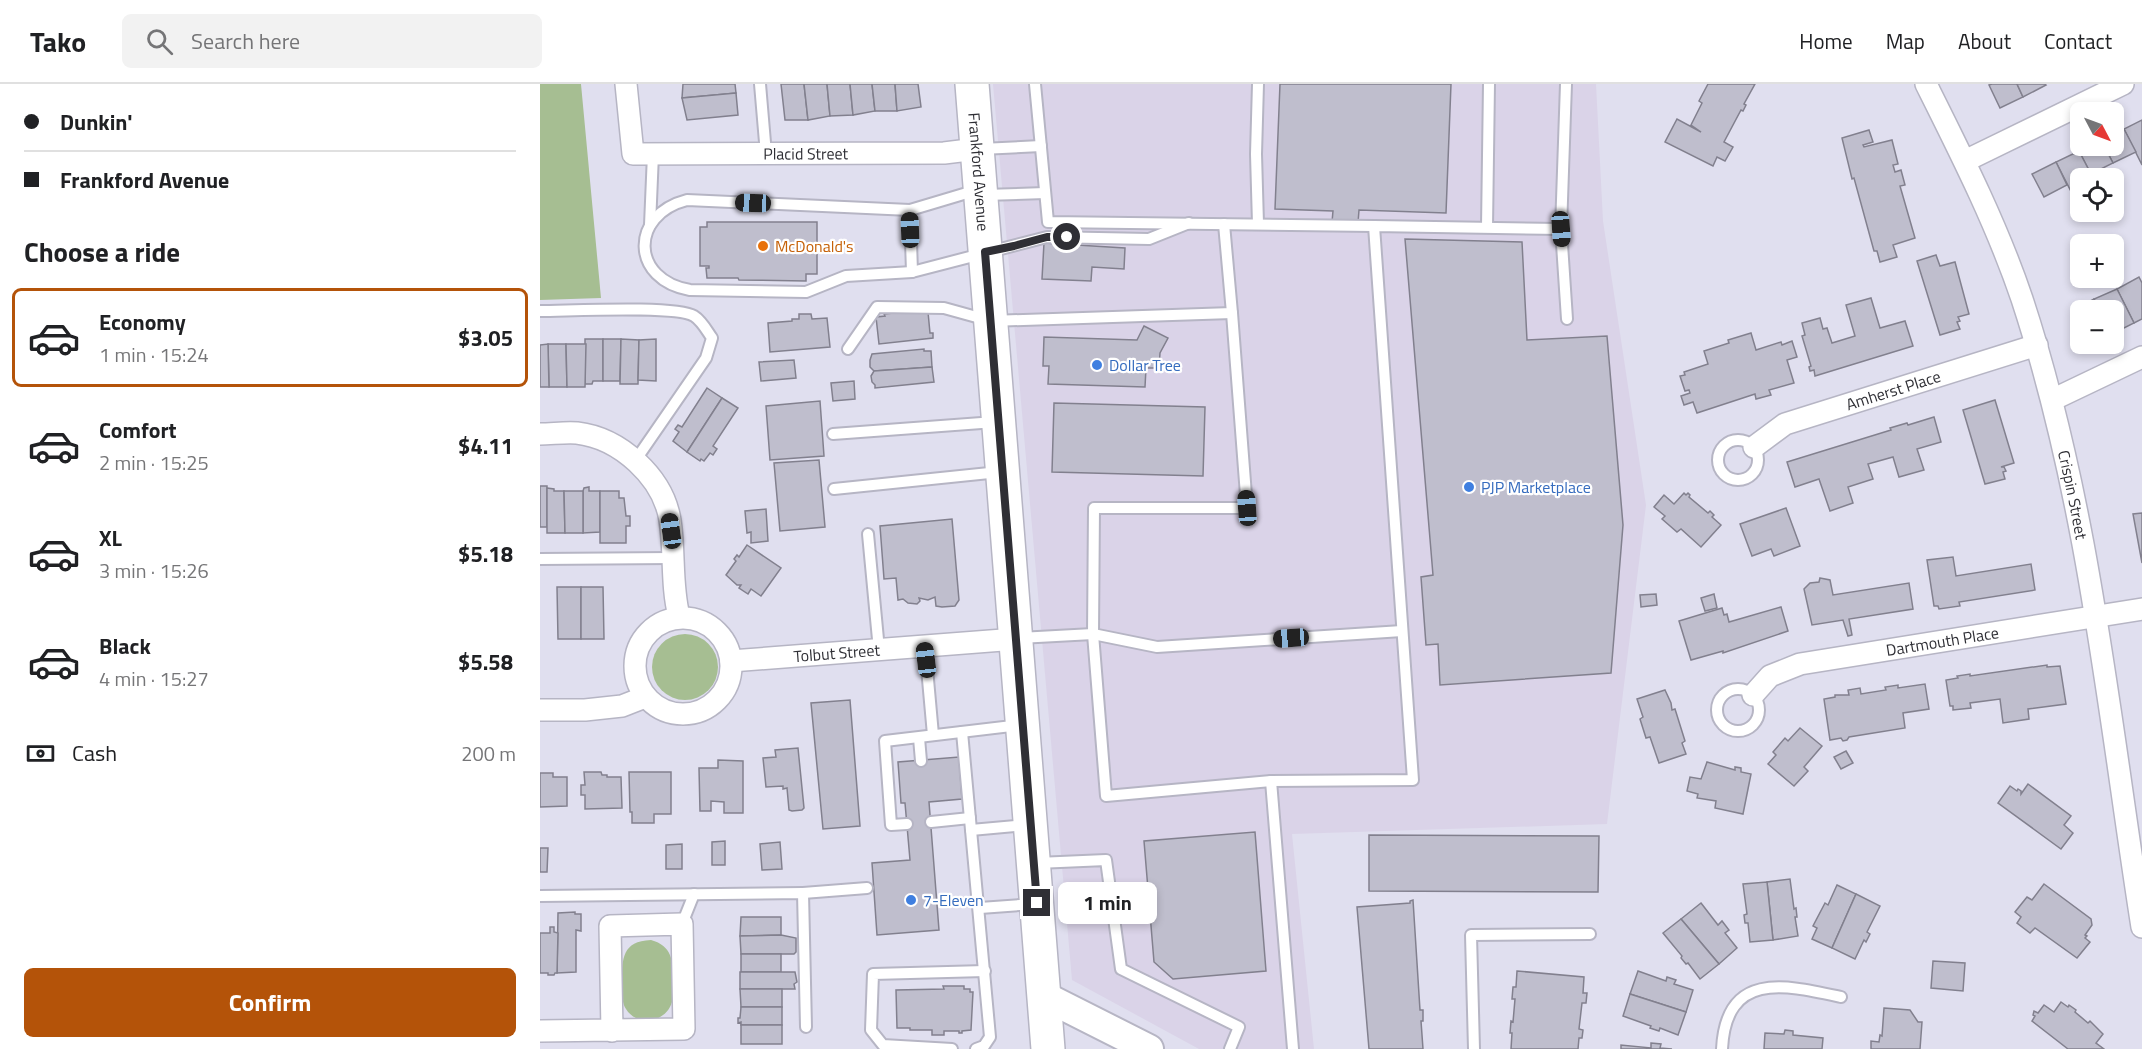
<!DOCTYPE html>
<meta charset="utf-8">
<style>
:root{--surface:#fff;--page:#f2f2f2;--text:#202124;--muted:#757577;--line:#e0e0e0;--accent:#b45309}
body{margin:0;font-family:"Titillium Web",sans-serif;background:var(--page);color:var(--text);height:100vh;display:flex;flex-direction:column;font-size:22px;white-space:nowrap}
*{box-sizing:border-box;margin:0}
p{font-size:20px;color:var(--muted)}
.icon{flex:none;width:33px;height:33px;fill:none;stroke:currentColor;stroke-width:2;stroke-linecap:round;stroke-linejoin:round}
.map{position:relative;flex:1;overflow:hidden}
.drawer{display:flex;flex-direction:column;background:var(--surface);width:540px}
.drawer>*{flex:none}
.banner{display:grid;align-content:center;height:132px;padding:0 24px;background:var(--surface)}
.needle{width:39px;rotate:131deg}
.tools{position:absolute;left:1530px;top:18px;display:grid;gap:12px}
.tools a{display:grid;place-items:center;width:54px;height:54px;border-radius:9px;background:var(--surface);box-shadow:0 3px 9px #0003;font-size:30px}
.end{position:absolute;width:27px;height:27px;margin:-14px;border:8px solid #2f2f35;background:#fff;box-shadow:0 0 0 3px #fff}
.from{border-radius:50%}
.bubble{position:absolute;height:42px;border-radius:9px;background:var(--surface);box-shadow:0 3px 9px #0003;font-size:20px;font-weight:700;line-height:42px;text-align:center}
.car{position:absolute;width:18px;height:36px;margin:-18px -9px;border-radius:8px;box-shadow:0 0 4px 2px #0007;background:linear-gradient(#222 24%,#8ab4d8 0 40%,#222 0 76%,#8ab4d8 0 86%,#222 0)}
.banner b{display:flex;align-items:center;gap:21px;height:57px;font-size:22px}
.banner b+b{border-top:2px solid var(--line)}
.banner i{width:15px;height:15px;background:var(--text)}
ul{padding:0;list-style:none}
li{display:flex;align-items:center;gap:18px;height:99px;margin:0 12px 9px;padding:0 12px;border:3px solid transparent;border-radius:9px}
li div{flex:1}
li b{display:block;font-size:22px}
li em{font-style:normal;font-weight:700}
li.active{border-color:var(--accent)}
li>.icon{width:54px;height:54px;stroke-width:1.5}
h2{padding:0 24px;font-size:27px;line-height:72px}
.pay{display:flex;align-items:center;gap:15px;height:66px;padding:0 24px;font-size:22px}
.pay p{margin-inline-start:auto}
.action{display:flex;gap:12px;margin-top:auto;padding:12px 24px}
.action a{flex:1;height:69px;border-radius:9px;background:var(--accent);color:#fff;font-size:24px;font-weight:700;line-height:69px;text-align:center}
header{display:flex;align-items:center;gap:36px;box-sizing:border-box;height:84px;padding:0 30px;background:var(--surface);border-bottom:2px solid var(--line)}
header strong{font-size:28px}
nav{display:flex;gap:33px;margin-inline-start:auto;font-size:21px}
.search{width:420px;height:54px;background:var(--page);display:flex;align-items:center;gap:15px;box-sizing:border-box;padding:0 21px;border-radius:9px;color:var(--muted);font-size:22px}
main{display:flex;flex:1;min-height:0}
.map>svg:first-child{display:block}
.commercial{fill:#dad3e8}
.green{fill:#a6be92}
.building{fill:#bfbecd;stroke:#82808e;stroke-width:1.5}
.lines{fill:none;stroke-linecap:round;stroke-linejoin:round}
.service-casing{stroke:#b6b5c4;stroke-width:14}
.minor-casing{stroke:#b6b5c4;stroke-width:24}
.secondary-casing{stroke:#b6b5c4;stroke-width:32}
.primary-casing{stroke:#b6b5c4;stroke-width:36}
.service{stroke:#fff;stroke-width:10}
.minor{stroke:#fff;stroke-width:21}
.secondary{stroke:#fff;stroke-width:28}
.primary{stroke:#fff;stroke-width:33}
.route{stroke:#2f2f35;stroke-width:8}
.food-dot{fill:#e8710a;stroke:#fff;stroke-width:2}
.shop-dot{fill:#3f7fe0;stroke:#fff;stroke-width:2}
.labels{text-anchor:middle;stroke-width:4.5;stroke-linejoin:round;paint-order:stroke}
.street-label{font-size:16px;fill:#2f2f35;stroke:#fff}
.food-label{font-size:16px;fill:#c56008;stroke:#fff;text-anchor:start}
.shop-label{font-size:16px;fill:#366cbe;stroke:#fff;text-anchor:start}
</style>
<header>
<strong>Tako</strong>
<div class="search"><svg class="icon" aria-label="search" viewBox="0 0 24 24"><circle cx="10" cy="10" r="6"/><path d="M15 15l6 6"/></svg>Search here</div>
<nav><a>Home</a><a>Map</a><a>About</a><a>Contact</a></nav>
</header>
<main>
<section class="drawer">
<div class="banner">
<b><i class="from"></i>Dunkin'</b>
<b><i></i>Frankford Avenue</b>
</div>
<h2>Choose a ride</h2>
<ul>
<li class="active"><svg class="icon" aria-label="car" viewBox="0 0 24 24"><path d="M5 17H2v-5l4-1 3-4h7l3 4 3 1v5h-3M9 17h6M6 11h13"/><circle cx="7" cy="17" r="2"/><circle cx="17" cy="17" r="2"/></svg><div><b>Economy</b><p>1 min · 15:24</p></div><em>$3.05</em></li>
<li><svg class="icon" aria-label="car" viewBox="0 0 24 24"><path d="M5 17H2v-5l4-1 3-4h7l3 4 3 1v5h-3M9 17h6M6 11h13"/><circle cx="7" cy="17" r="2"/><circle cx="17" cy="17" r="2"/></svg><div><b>Comfort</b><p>2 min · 15:25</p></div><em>$4.11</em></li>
<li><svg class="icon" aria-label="car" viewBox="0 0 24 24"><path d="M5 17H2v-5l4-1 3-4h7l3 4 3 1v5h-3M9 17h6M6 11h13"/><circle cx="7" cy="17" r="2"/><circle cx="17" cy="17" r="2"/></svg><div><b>XL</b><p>3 min · 15:26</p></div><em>$5.18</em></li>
<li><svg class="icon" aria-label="car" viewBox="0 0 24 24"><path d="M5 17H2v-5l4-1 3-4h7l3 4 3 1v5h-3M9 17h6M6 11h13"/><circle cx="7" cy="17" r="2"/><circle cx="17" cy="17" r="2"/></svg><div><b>Black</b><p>4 min · 15:27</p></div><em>$5.58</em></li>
</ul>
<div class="pay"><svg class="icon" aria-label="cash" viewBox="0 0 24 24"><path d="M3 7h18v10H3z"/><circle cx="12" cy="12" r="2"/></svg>Cash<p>200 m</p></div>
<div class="action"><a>Confirm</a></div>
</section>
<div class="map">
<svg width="1602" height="965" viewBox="0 0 1602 965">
<rect width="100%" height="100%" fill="#e0dfef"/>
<path class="commercial" d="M453,0h603l7,137 43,284 -39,319 -315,10 22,215h-115l-127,-69z"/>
<g class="green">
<path d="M0,0h41l20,214 -61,2z"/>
<circle cx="145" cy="583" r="33"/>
<path d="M111,856c21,6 22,20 22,39 0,8 1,16 -1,23 -6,21 -35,25 -46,7 -5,-8 -4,-18 -4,-27 0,-23 0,-41 29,-42z"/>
</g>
<g class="building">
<path d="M143,0h52l1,9 -54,5z"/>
<path d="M241,0h23l4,36h-23z"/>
<path d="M264,0h23l3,32 -22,4z"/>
<path d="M287,0h23l3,31 -23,1z"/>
<path d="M310,0h22l3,27 -22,4z"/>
<path d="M332,0h23l2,27h-22z"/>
<path d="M355,0h23l3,23 -24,4z"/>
<path d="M740,0h171l-5,129 -87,-3 -1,13 -26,-1 1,-11 -58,-2z"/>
<path d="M1168,0h47l-11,20 2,1 -3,6 -2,-1 -17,32 9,5 -8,14 -8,-4 -4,9 -48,-24 12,-23 24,13 -10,-7 11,-22 -3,-2z"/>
<path d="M1452,0h25l6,13 -23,11 -11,-23z"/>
<path d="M1477,0h28l1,1 -23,12z"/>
<path d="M196,9l2,22 -51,5 -5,-22z"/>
<path d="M1602,36v45l-18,-36z"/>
<path d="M1584,45l12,23 -23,11 -9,-17h10v-12z"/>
<path d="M1329,46l4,12 -10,3 1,2 28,-7 6,24 -5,1 2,7 6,-2 4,15 -5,1 15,52 -22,7 4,12 -17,5 -3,-11h-3l-20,-73 -2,1 -10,-41z"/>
<path d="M1550,62h14l9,17 -22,11 -12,-23z"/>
<path d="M1539,67l14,27h-13v29h-1l-23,-45z"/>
<path d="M1516,78l11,23 -23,12 -12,-23z"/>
<path d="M1577,113l6,14 -12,5 -2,-4h5v-14z"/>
<path d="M167,138h110v52h-11v7l-67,-1 -1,-2h-31l-1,-10h3v-2h-9v-39h7z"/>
<path d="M865,155l117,3 5,98 80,-4 16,189 -12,148 -171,12 -2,-41 -12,1 -5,-68 12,-2z"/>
<path d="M504,159l81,5 -1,21 -32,-2 -1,14 -49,-2z"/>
<path d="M1396,171l4,11 15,-4 14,52 -11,3 2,4 -3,1 3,7 -20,6 -23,-74z"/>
<path d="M1599,193l3,6v36l-8,4 -17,-34z"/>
<path d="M1577,205l17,34 -20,10v-23h-14l-6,-11z"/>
<path d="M1331,214l9,30 25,-7 8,25 -98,30 -1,-6 -4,1 -1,-4 2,-1 -9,-30 3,-1 -3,-12 18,-5 3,11 4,-1 5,15 23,-7 -9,-31z"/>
<path d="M1554,215l6,11h-20v6l-3,-8z"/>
<path d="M381,226l7,2 2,21h3v5l-54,6 -3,-27 9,-1 -1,-2z"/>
<path d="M259,230h12l1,5 15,-1 3,29 -60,5 -2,-29 24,-2v-2h7z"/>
<path d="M604,242l24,12 -8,15 -1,15h-13l-1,19 -97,-3 1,-18h-6l1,-29 93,3z"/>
<path d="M1211,249l5,17 25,-8 1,3 10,-4 5,16 -10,3 7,23 -25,7 2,5 -15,4 -1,-5 -58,19 -4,-11 -9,3 -3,-9 9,-3 -1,-3 -4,1 -5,-15 5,-1 -1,-3 24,-8 -4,-13 25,-8 -1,-3z"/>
<path d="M45,255h18v42h-10l-1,3h-7z"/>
<path d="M63,255h18l-1,42h-17z"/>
<path d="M81,255l18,1 -1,44h-18z"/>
<path d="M116,255v42l-18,-1 1,-40z"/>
<path d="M8,260h18l1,43h-18z"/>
<path d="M8,260l1,43h-9v-42z"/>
<path d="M26,260h20l-1,43h-18z"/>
<path d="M384,265v2h7l1,16 -58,4 -4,-4v-7l2,-6z"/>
<path d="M254,276l2,18 -35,3 -2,-19z"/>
<path d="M392,283l2,15 -59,6v-3l-3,-3 -1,-6 3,-5z"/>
<path d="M314,297l1,18 -22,2 -2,-18z"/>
<path d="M167,304l15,10 -35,54 -14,-11 6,-9 -4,-3 3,-4 4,2z"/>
<path d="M182,314l16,10 -25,38 4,3 -4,6 -3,-2 -6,8 -3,-2 -1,2 -13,-9z"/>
<path d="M1455,316l19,63 -13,4h3l2,4 -3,1 2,7 -20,5 -22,-74z"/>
<path d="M280,317l4,55 -54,4 -4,-54z"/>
<path d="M514,319l151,4 -2,69 -151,-4z"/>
<path d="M1394,333l7,25 -24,7 7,21 -25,7 -6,-20 -25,7 5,15 -25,8 5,16 -23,8 -11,-32 -24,8 -8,-25 104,-32 -1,-2 17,-5 1,2z"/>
<path d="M279,376l6,67 -45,4 -6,-68z"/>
<rect x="0" y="402" width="7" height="41"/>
<path d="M49,403v4h11v41l-17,1v-42l1,-3z"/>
<path d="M7,404l7,1v2h10l1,42h-18z"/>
<path d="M24,407h19v42h-18z"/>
<path d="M60,407h19v7h5l2,18h4v10h-4v17h-26z"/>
<path d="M1144,409l2,2 2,-2 2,2 -1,2 19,16 2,-2 4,4 -2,2 9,8 -20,22 -20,-18 -4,3 -15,-13 3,-3 -11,-9 10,-12 10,9z"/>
<path d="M1246,424l14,38 -26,10 -3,-7 -19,7 -12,-32z"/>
<path d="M226,425l2,32 -17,2v-11l-4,1 -2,-22z"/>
<path d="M1602,429v50l-9,-49z"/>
<path d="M412,435l7,81 -4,6 -13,1 -6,-1 -1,-9 -7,3 -9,-2 1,3 -3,3 -9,-1 -5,-4 -5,1 -2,-22 -12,1 -4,-53z"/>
<path d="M207,461l34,23 -20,28 -10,-7 -3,5 -9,-6 2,-3h-4l-11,-10 10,-14 -2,-2 3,-4 2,2z"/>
<path d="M1413,473l3,19 75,-12 4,26 -76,12 1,4 -21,3 -1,-3h-4l-7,-46z"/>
<path d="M1280,494l10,2 3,15 76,-12 4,26 -64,10 3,16 -4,1 -5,-16 -31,5 -8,-36 6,-6 9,-1z"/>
<path d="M17,503h24v52h-23z"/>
<path d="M41,503h22l1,52h-23z"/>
<path d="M1116,510l1,11 -16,2 -1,-12z"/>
<path d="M1174,510l3,14 -12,3 -4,-13z"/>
<path d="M1241,523l7,24 -65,22v-2l-32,9 -12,-39 43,-13 2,7 3,-1 2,8z"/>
<path d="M1507,581v2l13,-1 6,38 -38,5 1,10 -26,4 -3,-24 -30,4 1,5 -18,2v-4h-3l-4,-26 12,-2 -1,-2 13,-2v2z"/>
<path d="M1385,600l4,25 -26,4 2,15 -56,9 -2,3 -4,1 -2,-3 -11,2 -6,-41 11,-2v-2h14l-1,-5 12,-2 1,6 25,-4 -1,-3 13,-2v3z"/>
<path d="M1125,606l6,13 1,7 3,-1 10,32 -3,2 4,11 -27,9 -9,-26 -4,1 -6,-19 3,-2 -6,-18z"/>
<path d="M310,616l10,126 -37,3 -12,-126z"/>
<path d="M1260,644l22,18 -18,21 4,4 -14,15 -26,-22 8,-9 -3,-3 12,-14 3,3z"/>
<path d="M258,664l6,60 -2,2 -10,1 -3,-1 -2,-22 -4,1v-3l-17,1 -3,-29 13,-1 -1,-7z"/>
<path d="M1306,667l7,12 -12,6 -7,-12z"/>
<path d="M419,673l3,42 -33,3 10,128 -62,5 -5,-72 38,-3 -5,-57h-4l-3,-41z"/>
<path d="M178,676l25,1v52h-19v-11l-13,-1v10h-11l-1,-43h19z"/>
<path d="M1167,678l28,8v-3l6,1v4l10,2 -8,40 -28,-6 1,-7 -19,-3 1,-4 -11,-3 3,-14 11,2z"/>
<path d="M44,688h17l1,3h5v2h14l1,31 -37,1v-14h-4v-10h4z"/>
<path d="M89,688h42v42h-17v9h-22v-11h-2z"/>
<path d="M0,689h13v4h14v29l-27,1z"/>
<path d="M1488,700l43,32 -7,9 9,8 -12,16 -63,-46 12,-17 7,5 1,-2 3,2v3z"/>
<path d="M715,748l11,139 -93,8 -19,-17 -10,-121z"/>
<path d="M829,751l230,1 -1,56 -229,-1z"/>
<path d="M185,757v24h-13v-23z"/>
<path d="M240,758l2,27 -20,1 -2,-26z"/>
<path d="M142,760v25h-16v-24z"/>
<path d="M0,764h8l-1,24h-7z"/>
<path d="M1250,795l4,30 2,-1 1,9h-2l3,19 -25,4 -6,-58z"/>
<path d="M1227,798l6,58 -23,2 -2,-19h-3l-1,-8 3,-1 -4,-30z"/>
<path d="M1504,800l47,35 1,6 -7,10 2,1 -2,2 5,4 -13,16 -42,-30 -5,5 -13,-10 4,-6 -6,-5 12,-15 5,3z"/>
<path d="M1297,801l19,9 -24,54 -20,-9 5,-11 -4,-2 12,-23 3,2z"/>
<path d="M1316,810l24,12 -13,26 3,2 -4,8 -2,-2 -9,19 -23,-11z"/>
<path d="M873,816l7,110h3v11h-2l2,28h-54l-12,-142 53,-4v-2z"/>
<path d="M1161,819l17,22 4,-4 7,9 -4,3 12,15 -18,16 -38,-45z"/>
<path d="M35,828v2h6v17l-5,-1v42l-19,1 1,-60z"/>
<path d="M201,833h40v18l-41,1z"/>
<path d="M1141,835l38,45 -19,15 -12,-16 -2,1 -5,-6 1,-2 -19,-23z"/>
<path d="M10,843h4v5l4,1 -1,40h-2l-1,2h-6v-2h-8v-40h10z"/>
<path d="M241,851l15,3v14l-2,2h-53l-1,-18z"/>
<rect x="201" y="870" width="40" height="18"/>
<path d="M1393,877l32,2 -2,28 -32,-3z"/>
<path d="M977,887l67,6 -1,16h4l-1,10h-4l-3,26 4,1 -1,8h-3l-1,11h-67l1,-16h-2l1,-12 2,1 2,-23h-3l1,-12h3z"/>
<path d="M1098,887l28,10 1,-4 9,3 -2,4 19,6 -7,22 -56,-18z"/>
<path d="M200,888h55l2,10 -3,2 1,5h-55z"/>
<path d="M403,902h21v3h6v3h3l-2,38 -9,1v2h-3v-2h-15v4h-12v-5h-22v-2h-13l-1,-38 48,-1z"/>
<path d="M200,905h42v18h-41z"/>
<path d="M1090,910l56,18 -8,23 -18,-7 -1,3 -9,-3 1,-2 -28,-10z"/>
<path d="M1521,918l7,5 1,-2 7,5 -1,2 13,11 2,-2 13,13 -7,9 8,6h-36l-36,-28 3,-5 -2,-1 1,-4 4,2 6,-8 10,7z"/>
<path d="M201,923h41v18h-41v-3l-3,1v-5h2z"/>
<path d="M1344,924l26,2 8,12h4l-2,27h-49v-8l8,1 1,-7 2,1z"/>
<rect x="201" y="941" width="41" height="19"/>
<path d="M1245,946l8,1v4l30,3 -1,11h-58l1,-16 19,1z"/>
<path d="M1111,959l10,1 -1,4 12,1h-51v-4l30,3z"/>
</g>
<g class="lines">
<g class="service-casing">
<g id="service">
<path d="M220,0l6,70"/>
<path d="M495,0l13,138 326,4"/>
<path d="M718,0l-2,70 2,70"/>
<path d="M441,65l60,-3"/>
<path d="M437,106l-67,20 -223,-10c-58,15 -56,80 3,90l116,2 40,-16 66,-4 135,-35 102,2 40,-16"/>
<path d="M444,111l61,-2"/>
<path d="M370,126l2,62"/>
<path d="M110,141l3,-71"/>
<path d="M947,143l2,-143"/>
<path d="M1021,145l5,-145"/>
<path d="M0,227c28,0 136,-6 154,5 8,5 13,15 18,22l-6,20 -71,103"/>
<path d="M692,229l15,195h-153l-1,126 13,162 165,-15 142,-1 -39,-554 187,3 6,90"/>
<path d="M308,265l29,-42 67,1 47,13 241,-8 -8,-89"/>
<path d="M293,350l162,-12"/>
<circle cx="1198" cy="376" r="20"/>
<path d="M294,405l165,-17"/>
<path d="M328,450l11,116"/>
<path d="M0,475l133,-1"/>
<path d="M479,554l74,-4 64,13 245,-16"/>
<path d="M385,562l8,89"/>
<circle cx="1198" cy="626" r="21"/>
<path d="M422,648l28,305 -6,9 -8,3"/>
<path d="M379,654l2,23"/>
<path d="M731,697l22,268"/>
<path d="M391,738l39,-4"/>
<path d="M367,740l-16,1 -6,-84 135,-16"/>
<path d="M431,746l56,-5"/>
<path d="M497,779l69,-3 15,109 118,58 -9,22"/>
<path d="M263,809l64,-5"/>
<path d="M0,812l263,-3 3,134"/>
<path d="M440,824l54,-4"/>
<path d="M142,840l12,-30"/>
<path d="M412,965l-69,-4 -12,-15 2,-56 112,-3"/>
<path d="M934,965l-3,-114 119,-1"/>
<path d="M1182,965c4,-79 64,-64 119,-52"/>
</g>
</g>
<g class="minor-casing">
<g id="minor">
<path id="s1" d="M86,0l7,70 311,-1 33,-4"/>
<path id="s2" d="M1386,0c35,70 71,141 96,215 67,204 87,418 120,628"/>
<path d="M1425,77l158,-77"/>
<path d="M1512,316l90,-43"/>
<path d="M0,350c12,0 25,-2 37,-1 43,5 86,44 93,87 5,32 1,65 9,96"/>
<path id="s3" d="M1214,363l31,-23 252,-79"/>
<circle cx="143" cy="582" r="48"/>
<path id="s4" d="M191,577l285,-22"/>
<path id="s5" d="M1213,611l17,-19 30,-12 342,-55"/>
<path d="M0,626h45l37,-4 23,-9"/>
<path d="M0,947l144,-2 -2,-105 -72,2 2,105"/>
</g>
</g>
<g class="secondary-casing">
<path id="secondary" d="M504,912l105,53"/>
</g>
<g class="primary-casing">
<g id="primary">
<path id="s6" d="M432,0l76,965"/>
</g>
</g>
<use href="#service" class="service"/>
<use href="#minor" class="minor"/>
<use href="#secondary" class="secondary"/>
<use href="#primary" class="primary"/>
</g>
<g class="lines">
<path class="route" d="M497,819l-52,-651 29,-6 33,-9h20"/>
</g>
<circle class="food-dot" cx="223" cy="162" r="6"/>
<g class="shop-dot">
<circle cx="557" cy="281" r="6"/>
<circle cx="929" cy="403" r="6"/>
<circle cx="371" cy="816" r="6"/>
</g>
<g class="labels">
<g class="street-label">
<text dy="6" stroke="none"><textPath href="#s1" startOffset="243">Placid Street</textPath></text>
<text dy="6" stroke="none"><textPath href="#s6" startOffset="88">Frankford Avenue</textPath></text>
<text dy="6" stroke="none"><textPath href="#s3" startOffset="152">Amherst Place</textPath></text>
<text dy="6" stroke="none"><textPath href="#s2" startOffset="438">Crispin Street</textPath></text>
<text dy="6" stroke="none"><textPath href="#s5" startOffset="202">Dartmouth Place</textPath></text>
<text dy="6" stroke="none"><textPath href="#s4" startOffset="106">Tolbut Street</textPath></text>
</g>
<g class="food-label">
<text x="235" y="168">McDonald's</text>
</g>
<g class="shop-label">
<text x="569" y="287">Dollar Tree</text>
<text x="941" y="409">PJP Marketplace</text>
<text x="383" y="822">7-Eleven</text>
</g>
</g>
</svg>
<div class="tools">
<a><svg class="needle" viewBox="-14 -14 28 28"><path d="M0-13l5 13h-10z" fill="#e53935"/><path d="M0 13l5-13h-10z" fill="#757577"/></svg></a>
<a><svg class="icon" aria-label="locate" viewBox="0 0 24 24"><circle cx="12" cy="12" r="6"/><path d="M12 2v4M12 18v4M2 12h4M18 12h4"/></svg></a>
<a>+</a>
<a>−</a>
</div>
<i class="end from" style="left:527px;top:153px"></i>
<i class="end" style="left:497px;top:819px"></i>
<div class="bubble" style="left:518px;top:798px;width:99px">1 min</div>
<i class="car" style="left:213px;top:119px;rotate:272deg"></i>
<i class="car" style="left:1021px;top:145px;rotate:176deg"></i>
<i class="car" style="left:370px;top:146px;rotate:358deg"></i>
<i class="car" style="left:707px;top:424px;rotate:356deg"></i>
<i class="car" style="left:131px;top:447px;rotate:352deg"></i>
<i class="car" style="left:751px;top:554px;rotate:266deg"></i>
<i class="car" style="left:386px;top:576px;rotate:353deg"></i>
</div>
</main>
